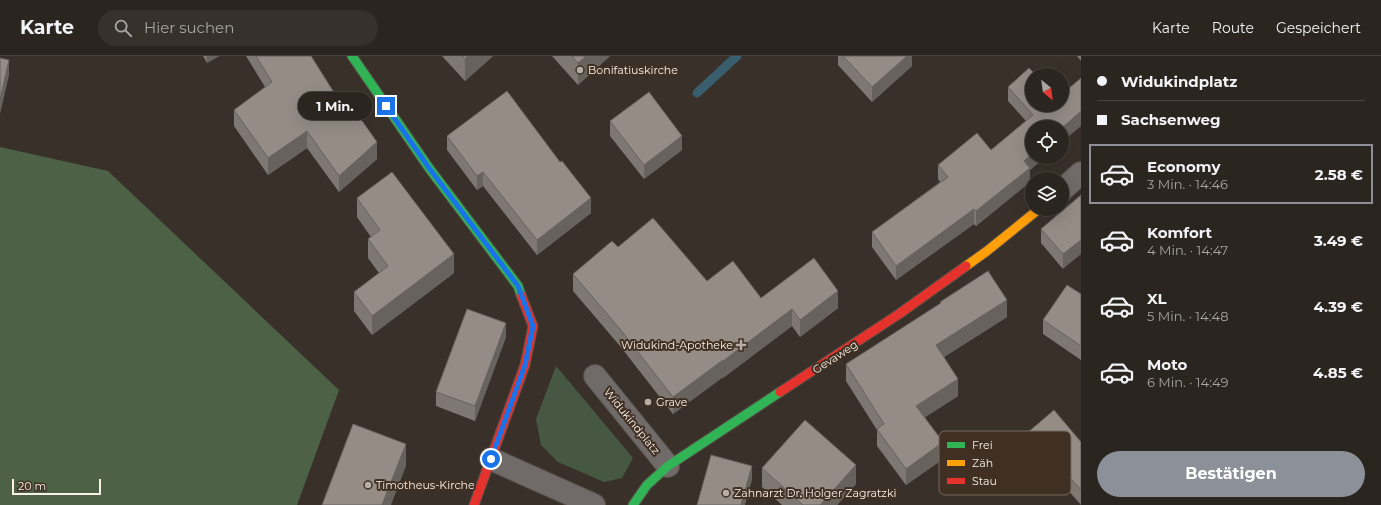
<!DOCTYPE html>
<html lang="de">
<meta charset="utf-8">
<style>
:root{--surface:#2b251f;--page:#37312c;--text:#f1f3f6;--muted:#a6a5a4;--line:#47423d;--accent:#8c9099}
body{margin:0;font-family:Montserrat,sans-serif;background:var(--page);color:var(--text);height:100vh;display:flex;flex-direction:column;font-size:15px;white-space:nowrap}
*{box-sizing:border-box;margin:0}
p{font-size:13px;color:var(--muted)}
.icon{flex:none;width:22px;height:22px;fill:none;stroke:currentColor;stroke-width:2;stroke-linecap:round;stroke-linejoin:round}
.map{position:relative;flex:1;overflow:hidden}
.sheet{display:flex;flex-direction:column;background:var(--surface);width:300px}
.sheet>*{flex:none}
.top-card{display:grid;align-content:center;height:88px;padding:0 16px;background:var(--surface)}
.needle{width:26px;rotate:151deg}
.controls{position:absolute;left:1025px;top:12px;display:grid;gap:8px}
.controls a{display:grid;place-items:center;width:44px;height:44px;border-radius:50%;background:var(--surface);box-shadow:0 4px 16px #0002,0 0 0 1px var(--line);font-size:20px}
.scale{position:absolute;left:12px;bottom:10px;width:89px;box-sizing:border-box;padding-left:4px;border:2px solid #faf0e8;border-top:0;font-size:11px;line-height:14px;white-space:nowrap;color:#faf0e8;-webkit-text-stroke:3px #3f3023;paint-order:stroke}
.end{position:absolute;width:18px;height:18px;margin:-9px;border:5px solid #1a73e8;background:#fff;box-shadow:0 0 0 2px #fff}
.from{border-radius:50%}
.bubble{position:absolute;height:28px;border-radius:14px;background:var(--surface);box-shadow:0 4px 16px #0002,0 0 0 1px var(--line);font-size:13px;font-weight:700;line-height:28px;text-align:center}
.top-card b{display:flex;align-items:center;gap:14px;height:38px;font-size:15px}
.top-card b+b{border-top:1px solid var(--line)}
.top-card i{width:10px;height:10px;background:var(--text)}
ul{padding:0;list-style:none}
li{display:flex;align-items:center;gap:12px;height:60px;margin:0 8px 6px;padding:0 8px;border:2px solid transparent;border-radius:0px}
li div{flex:1}
li b{display:block;font-size:15px}
li em{font-style:normal;font-weight:700}
li.active{border-color:var(--accent)}
li>.icon{width:36px;height:36px;stroke-width:1.5}
.primary-button{display:flex;gap:8px;margin-top:auto;padding:8px 16px}
.primary-button a{flex:1;height:46px;border-radius:24px;background:var(--accent);color:#fff;font-size:16px;font-weight:700;line-height:46px;text-align:center}
header{display:flex;align-items:center;gap:24px;box-sizing:border-box;height:56px;padding:0 20px;background:var(--surface);border-bottom:1px solid var(--line)}
header strong{font-size:19px}
nav{display:flex;gap:22px;margin-inline-start:auto;font-size:14px}
.search{width:280px;height:36px;background:var(--page);display:flex;align-items:center;gap:10px;box-sizing:border-box;padding:0 14px;border-radius:22px;color:var(--muted);font-size:15px}
main{display:flex;flex:1;min-height:0}
.map>svg:first-child{display:block}
.green{fill:#475842}
.forest{fill:#4c6146}
.lines{fill:none;stroke-linecap:round;stroke-linejoin:round}
.stream{stroke:#395e6d;stroke-width:9}
.street-casing{stroke:#565049;stroke-width:24}
.fast-casing{stroke:#565049;stroke-width:11}
.slow-casing{stroke:#565049;stroke-width:11}
.jam-casing{stroke:#565049;stroke-width:11}
.street{stroke:#706a69;stroke-width:22}
.fast{stroke:#30b455;stroke-width:9}
.slow{stroke:#ff9f0a;stroke-width:9}
.jam{stroke:#e5322d;stroke-width:9}
.wall{fill:#7f7872}
.shaded-wall{fill:#68625d}
.building{fill:#948c85;stroke:#68625d}
.route{stroke:#1a73e8;stroke-width:5}
.poi-dot{fill:#b6ada5;stroke:#3f3023;stroke-width:1.5}
.labels{text-anchor:middle;stroke-width:4;stroke-linejoin:round;paint-order:stroke}
.poi-label{font-size:11px;fill:#faf0e8;stroke:#3f3023;text-anchor:start}
.street-label{font-size:11px;fill:#faf0e8;stroke:#3f3023}
.key{fill:#3f3023;stroke:#776a5e;stroke-width:1}
.key-label{font-size:11px;fill:#faf0e8}
</style>
<header>
<strong>Karte</strong>
<div class="search"><svg class="icon" aria-label="search" viewBox="0 0 24 24"><circle cx="10" cy="10" r="6"/><path d="M15 15l6 6"/></svg>Hier suchen</div>
<nav><a>Karte</a><a>Route</a><a>Gespeichert</a></nav>
</header>
<main>
<div class="map">
<svg width="1081" height="449" viewBox="0 0 1081 449">
<rect width="100%" height="100%" fill="#393129"/>
<path class="green" d="M556,310l77,92 -11,20 -18,4 -46,-20 -17,-17 -5,-26z"/>
<path class="forest" d="M0,91l108,24 231,219 -42,115h-297z"/>
<g class="lines">
<path class="stream" d="M697,37l40,-37"/>
<g class="street-casing">
<g id="street">
<path d="M1062,134l19,-17"/>
<path d="M595,320l73,90"/>
<path d="M491,403l103,46"/>
</g>
</g>
<g class="fast-casing">
<g id="fast">
<path d="M352,0l77,112 89,118 3,9"/>
<path d="M633,449l14,-20 21,-19 112,-74"/>
</g>
</g>
<g class="slow-casing">
<path id="slow" d="M966,210l21,-15 52,-42"/>
</g>
<g class="jam-casing">
<g id="jam">
<path d="M780,336l119,-78 67,-48"/>
<path d="M474,449l51,-140 8,-39 -12,-31"/>
</g>
</g>
<use href="#street" class="street"/>
<use href="#fast" class="fast"/>
<use href="#slow" class="slow"/>
<use href="#jam" class="jam"/>
</g>
<g class="wall">
<path d="M203,0h16l-12,7z"/>
<path d="M246,0h65l29,46 37,57 -38,33 -32,-44 -39,27 -34,-49v-16l31,-23z"/>
<path d="M442,0h51l-28,25z"/>
<path d="M552,0h58l-32,29z"/>
<path d="M838,0h74v10l-40,36 -34,-37z"/>
<path d="M1077,0h4v5z"/>
<path d="M1032,19l30,30 -30,52h13l-15,13v12l-54,44 -2,-2 -78,56 -24,-33v-15l68,-50 -2,-3v-14l53,-15 35,-29 -18,-20v-14z"/>
<path d="M610,65l72,29 -38,29 -34,-43z"/>
<path d="M447,80l144,77 -54,42 -54,-69 -6,4 -30,-40z"/>
<path d="M1081,139l-18,74 -22,-26v-14z"/>
<path d="M357,142l97,75 -82,62 -18,-24v-19l25,-19 -11,-15v-19l3,-2 -14,-20z"/>
<path d="M618,191l89,34 54,17 77,10 -38,29 -8,-11 -69,52v-1l-50,37 -53,-68 -47,-55v-17z"/>
<path d="M1081,238v66l-38,-26v-14z"/>
<path d="M940,246l67,15 -63,40 14,39 -33,21 18,42 -37,26 -29,-39v-16l-31,-49v-17l94,-60z"/>
<path d="M506,281l-31,84 -39,-15v-14z"/>
<path d="M1081,386v63l-28,-32 -16,14 -24,-28v-14z"/>
<path d="M762,412l94,16 -19,21h-55l-20,-18z"/>
</g>
<g class="shaded-wall">
<path d="M207,0h12l-12,7z"/>
<path d="M468,0h25l-28,25v-22z"/>
<path d="M586,0h24l-32,29v-22z"/>
<path d="M907,0h5v10l-40,36v-15z"/>
<path d="M9,4v15l-9,39v-14z"/>
<path d="M1081,55v15l-19,16v-14z"/>
<path d="M307,75v17l-39,27v-17z"/>
<path d="M682,80v14l-38,29v-14z"/>
<path d="M377,86v17l-38,33v-16z"/>
<path d="M1032,98v3h13l-15,13v12l-54,44v-15l48,-50z"/>
<path d="M483,116v14l-6,4v-14z"/>
<path d="M591,142v15l-54,42v-15z"/>
<path d="M974,153v15l-78,56v-14z"/>
<path d="M1081,184v14l-18,15v-15z"/>
<path d="M454,198v19l-82,62v-19z"/>
<path d="M838,235v17l-38,29v-17z"/>
<path d="M1007,244v17l-71,45v-17z"/>
<path d="M792,253v17l-69,52v-17z"/>
<path d="M506,267v14l-31,84v-15z"/>
<path d="M723,304v17l-50,37v-17z"/>
<path d="M958,323v17l-42,27v-17z"/>
<path d="M943,386v17l-37,26v-16z"/>
<path d="M406,388v22l-15,39h-9z"/>
<path d="M1053,403v14l-16,14v-14z"/>
<path d="M856,409v19l-19,21h-17z"/>
<path d="M752,410v14l-7,25h-4z"/>
</g>
<g class="building">
<path d="M256,0h55l29,46 6,-4 31,44 -38,34 -32,-45 -39,27 -34,-48 38,-28z"/>
<path d="M462,0h6l-3,3z"/>
<path d="M572,0h14l-8,7z"/>
<path d="M843,0h64l-35,31z"/>
<path d="M0,2l9,2 -9,40z"/>
<path d="M1029,12l7,7h-4v30h30v-11l19,-16v33l-19,17v-1h-30v27l-8,7 6,7 -54,43 -2,-2 -78,57 -24,-34 76,-55 -10,-12 39,-32 14,17 42,-35 -25,-28z"/>
<path d="M507,35l53,71 2,-1 29,37 -54,42 -54,-68 -6,4 -30,-40z"/>
<path d="M649,36l33,44 -38,29 -34,-44z"/>
<path d="M392,116l62,82 -82,62 -18,-24 34,-26 -20,-27 12,-9 -23,-32z"/>
<path d="M1081,139v45l-18,14 -22,-25z"/>
<path d="M653,162l54,63 26,-20 28,37 53,-40 24,33 -38,29 -8,-11 -69,52v-1l-50,37 -53,-68 -47,-55 39,-33 6,6z"/>
<path d="M988,215l19,29 -71,45 22,34 -42,27 27,36 -37,27 -29,-40 7,-5 -38,-60 95,-61 -1,-1z"/>
<path d="M1067,229l14,9v52l-38,-26z"/>
<path d="M467,253l39,14 -31,83 -39,-14z"/>
<path d="M1054,354l27,32v48l-28,-31 -16,14 -24,-28z"/>
<path d="M805,364l51,45 -36,40h-17l-41,-37z"/>
<path d="M353,368l53,20 -24,61h-60z"/>
<path d="M711,399l41,11 -11,39h-44z"/>
</g>
<g class="lines">
<path class="route" d="M386,50l43,62 89,118 15,40 -8,39 -34,94"/>
</g>
<g class="poi-dot">
<circle cx="580" cy="14" r="4"/>
<path d="M739 283h4v4h4v4h-4v4h-4v-4h-4v-4h4z"/>
<circle cx="648" cy="346" r="4"/>
<circle cx="368" cy="429" r="4"/>
<circle cx="726" cy="437" r="4"/>
</g>
<g class="labels">
<g class="poi-label">
<text x="588" y="18">Bonifatiuskirche</text>
<text x="733" y="293" text-anchor="end">Widukind-Apotheke</text>
<text x="656" y="350">Grave</text>
<text x="376" y="433">Timotheus-Kirche</text>
<text x="734" y="441">Zahnarzt Dr. Holger Zagratzki</text>
</g>
<g class="street-label">
<text transform="translate(835 301) rotate(-33)" y="4">Gevaweg</text>
<text transform="translate(632 365) rotate(51)" y="4">Widukindplatz</text>
</g>
</g>
<rect x="939" y="375" width="132" height="64" rx="6" class="key"/>
<rect x="947" y="386" width="18" height="6" fill="#30b455"/>
<rect x="947" y="404" width="18" height="6" fill="#ff9f0a"/>
<rect x="947" y="422" width="18" height="6" fill="#e5322d"/>
<g class="key-label">
<text x="972" y="393">Frei</text>
<text x="972" y="411">Zäh</text>
<text x="972" y="429">Stau</text>
</g>
</svg>
<div class="controls">
<a><svg class="needle" viewBox="-14 -14 28 28"><path d="M0-13l5 13h-10z" fill="#e53935"/><path d="M0 13l5-13h-10z" fill="#a6a5a4"/></svg></a>
<a><svg class="icon" aria-label="locate" viewBox="0 0 24 24"><circle cx="12" cy="12" r="6"/><path d="M12 2v4M12 18v4M2 12h4M18 12h4"/></svg></a>
<a><svg class="icon" aria-label="layers" viewBox="0 0 24 24"><path d="M12 4l9 5-9 5-9-5zM3 14l9 5 9-5"/></svg></a>
</div>
<div class="scale">20 m</div>
<i class="end from" style="left:491px;top:403px"></i>
<i class="end" style="left:386px;top:50px"></i>
<div class="bubble" style="left:298px;top:36px;width:74px">1 Min.</div>
</div>
<section class="sheet">
<div class="top-card">
<b><i class="from"></i>Widukindplatz</b>
<b><i></i>Sachsenweg</b>
</div>
<ul>
<li class="active"><svg class="icon" aria-label="car" viewBox="0 0 24 24"><path d="M5 17H2v-5l4-1 3-4h7l3 4 3 1v5h-3M9 17h6M6 11h13"/><circle cx="7" cy="17" r="2"/><circle cx="17" cy="17" r="2"/></svg><div><b>Economy</b><p>3 Min. · 14:46</p></div><em>2.58 €</em></li>
<li><svg class="icon" aria-label="car" viewBox="0 0 24 24"><path d="M5 17H2v-5l4-1 3-4h7l3 4 3 1v5h-3M9 17h6M6 11h13"/><circle cx="7" cy="17" r="2"/><circle cx="17" cy="17" r="2"/></svg><div><b>Komfort</b><p>4 Min. · 14:47</p></div><em>3.49 €</em></li>
<li><svg class="icon" aria-label="car" viewBox="0 0 24 24"><path d="M5 17H2v-5l4-1 3-4h7l3 4 3 1v5h-3M9 17h6M6 11h13"/><circle cx="7" cy="17" r="2"/><circle cx="17" cy="17" r="2"/></svg><div><b>XL</b><p>5 Min. · 14:48</p></div><em>4.39 €</em></li>
<li><svg class="icon" aria-label="car" viewBox="0 0 24 24"><path d="M5 17H2v-5l4-1 3-4h7l3 4 3 1v5h-3M9 17h6M6 11h13"/><circle cx="7" cy="17" r="2"/><circle cx="17" cy="17" r="2"/></svg><div><b>Moto</b><p>6 Min. · 14:49</p></div><em>4.85 €</em></li>
</ul>
<div class="primary-button"><a>Bestätigen</a></div>
</section>
</main>
